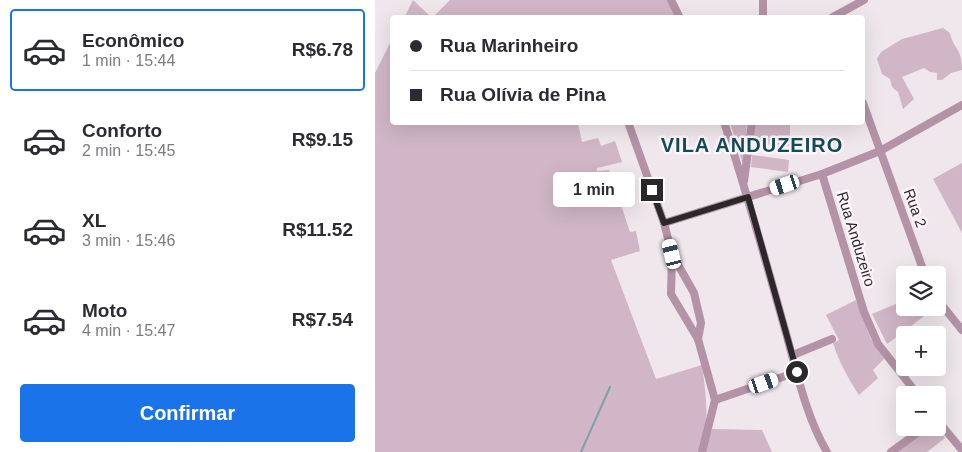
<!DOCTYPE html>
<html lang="pt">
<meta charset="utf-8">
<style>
:root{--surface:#fff;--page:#f7f7f7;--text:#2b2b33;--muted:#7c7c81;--line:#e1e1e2;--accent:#1a73e8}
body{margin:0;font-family:Helvetica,sans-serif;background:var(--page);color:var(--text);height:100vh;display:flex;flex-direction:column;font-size:19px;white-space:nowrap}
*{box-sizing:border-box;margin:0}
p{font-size:16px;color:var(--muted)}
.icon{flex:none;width:28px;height:28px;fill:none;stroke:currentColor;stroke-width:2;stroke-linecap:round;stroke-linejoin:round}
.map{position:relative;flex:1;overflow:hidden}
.side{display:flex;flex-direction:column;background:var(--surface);width:375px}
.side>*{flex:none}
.top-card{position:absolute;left:15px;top:15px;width:475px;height:110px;border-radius:5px;box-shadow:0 5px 20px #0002;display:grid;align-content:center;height:110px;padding:0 20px;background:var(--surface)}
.buttons{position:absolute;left:521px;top:266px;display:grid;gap:10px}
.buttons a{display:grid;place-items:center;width:50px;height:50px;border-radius:5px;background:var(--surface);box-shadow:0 5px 20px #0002;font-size:25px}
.end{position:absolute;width:22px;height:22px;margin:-11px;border:6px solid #2b282a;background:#fff;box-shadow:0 0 0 2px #fff}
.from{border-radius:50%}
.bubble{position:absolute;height:35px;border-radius:5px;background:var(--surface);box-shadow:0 5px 20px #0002;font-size:16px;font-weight:700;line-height:35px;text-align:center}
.car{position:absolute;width:15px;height:30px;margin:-15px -8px;border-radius:6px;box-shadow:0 0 4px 1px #0007;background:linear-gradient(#fff 24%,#345 0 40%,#fff 0 76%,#345 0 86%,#fff 0)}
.top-card b{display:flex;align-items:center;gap:18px;height:48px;font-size:19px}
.top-card b+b{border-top:1px solid var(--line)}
.top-card i{width:12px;height:12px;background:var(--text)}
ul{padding:9px 0 0;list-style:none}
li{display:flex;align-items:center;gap:15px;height:82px;margin:0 10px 8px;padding:0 10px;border:2px solid transparent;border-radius:5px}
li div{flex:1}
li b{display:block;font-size:19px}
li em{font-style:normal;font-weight:700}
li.active{border-color:var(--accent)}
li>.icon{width:45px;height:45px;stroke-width:1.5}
.action{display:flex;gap:10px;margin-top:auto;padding:10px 20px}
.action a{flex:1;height:58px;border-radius:5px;background:var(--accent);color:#fff;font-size:20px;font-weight:700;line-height:58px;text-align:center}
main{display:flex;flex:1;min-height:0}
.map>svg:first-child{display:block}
.green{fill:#d0b6c6}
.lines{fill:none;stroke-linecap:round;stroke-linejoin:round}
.stream{stroke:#819fa9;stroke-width:2}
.minor{stroke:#b492a7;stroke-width:8}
.route{stroke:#2b282a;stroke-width:6}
.labels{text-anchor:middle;stroke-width:5;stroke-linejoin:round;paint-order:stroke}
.street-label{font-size:15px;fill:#2b282a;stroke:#fcf4f9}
.district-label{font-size:20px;font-weight:bold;letter-spacing:1px;fill:#134c58;stroke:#fcf4f9}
</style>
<main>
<section class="side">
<ul>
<li class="active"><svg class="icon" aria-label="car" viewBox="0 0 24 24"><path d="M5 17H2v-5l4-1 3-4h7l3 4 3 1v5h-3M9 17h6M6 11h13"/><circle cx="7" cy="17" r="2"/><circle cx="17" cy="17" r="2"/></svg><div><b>Econômico</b><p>1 min · 15:44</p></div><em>R$6.78</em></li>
<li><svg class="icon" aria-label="car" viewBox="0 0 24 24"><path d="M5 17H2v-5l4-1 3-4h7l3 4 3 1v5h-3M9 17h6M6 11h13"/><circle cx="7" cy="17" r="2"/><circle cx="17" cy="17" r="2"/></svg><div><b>Conforto</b><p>2 min · 15:45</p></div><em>R$9.15</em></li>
<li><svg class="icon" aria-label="car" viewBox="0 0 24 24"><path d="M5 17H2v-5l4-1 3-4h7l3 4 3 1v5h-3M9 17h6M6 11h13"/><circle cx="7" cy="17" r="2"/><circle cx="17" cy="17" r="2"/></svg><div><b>XL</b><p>3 min · 15:46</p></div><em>R$11.52</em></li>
<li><svg class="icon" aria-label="car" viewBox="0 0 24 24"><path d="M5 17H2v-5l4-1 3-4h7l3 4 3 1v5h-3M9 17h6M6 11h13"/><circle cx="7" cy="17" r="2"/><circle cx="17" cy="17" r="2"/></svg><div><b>Moto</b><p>4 min · 15:47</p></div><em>R$7.54</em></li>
</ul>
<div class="action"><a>Confirmar</a></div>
</section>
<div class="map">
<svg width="587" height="452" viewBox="0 0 587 452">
<rect width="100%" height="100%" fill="#efe7ec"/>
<g class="green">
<path d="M38,0l16,15 5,1 16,-16h218l8,14 -6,4h-266z"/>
<path d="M568,28l7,5c4,18 12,14 12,37l-11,3 -9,7h-5v-7l-7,-1 -6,-4 -22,9 12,22 -11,10 -5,-17 -6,-5 -2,-8 -8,-5 -5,-15 4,-7 21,-13z"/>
<path d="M17,39l1,83 185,1 4,19 16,-4 3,8 14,-5 7,21 -25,6v3l12,-1 2,7 -8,2 -1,3 11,-1 17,51 6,-1 4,20 -29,9 45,119 46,-14c4,30 8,58 -1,87h-326v-379z"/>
<path d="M355,123h17l-3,45z"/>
<path d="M380,123h35v23l-37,-3z"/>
<path d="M377,155l37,5 -1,12 -37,-5z"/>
<path d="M587,163v70l-29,-54z"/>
<path d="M481,300l15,39 13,20 -11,11 5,8 -19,17c-11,-17 -20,-33 -26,-52l6,-3 -13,-25z"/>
<path d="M530,300v8h30l-48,36 -15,-30z"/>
<path d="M555,428h7l8,10 -18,14h-32z"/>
<path d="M337,429l50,1 10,22h-68z"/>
</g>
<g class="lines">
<path class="stream" d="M206,452l29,-65"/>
<g class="minor">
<path d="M296,0l9,18"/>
<path d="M388,18v-18"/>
<path d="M456,18l33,-18"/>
<path d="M488,103l62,172"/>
<path d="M253,122l36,101 8,31 22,39 7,30 -3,16"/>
<path d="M349,122c22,68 41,136 60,204 12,42 21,89 43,126"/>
<path d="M447,174l42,138 14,32 40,51"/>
<path d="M369,181l8,-59"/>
<path d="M289,223l158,-49 58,-23 82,-46"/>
<path d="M297,254l-1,40 27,45 17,61 -13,52"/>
<path d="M562,299l25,31"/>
<path d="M418,355l39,-16"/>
<path d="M340,400l82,-28"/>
<path d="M562,420l25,30"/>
<path d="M516,452l33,-24"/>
</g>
</g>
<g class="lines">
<path class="route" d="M277,190l12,33 84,-26 49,175"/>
</g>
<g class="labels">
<g class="street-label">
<text transform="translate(540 208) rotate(70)" y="5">Rua 2</text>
<text transform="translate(481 239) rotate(73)" y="5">Rua Anduzeiro</text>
</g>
<g class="district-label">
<text x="377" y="152">VILA ANDUZEIRO</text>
</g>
</g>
</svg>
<div class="buttons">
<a><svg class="icon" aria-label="layers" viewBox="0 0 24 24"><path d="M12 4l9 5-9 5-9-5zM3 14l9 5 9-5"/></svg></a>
<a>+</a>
<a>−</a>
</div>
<i class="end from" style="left:422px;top:372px"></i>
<i class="end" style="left:277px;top:190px"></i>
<div class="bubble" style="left:178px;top:172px;width:82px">1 min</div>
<i class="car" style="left:410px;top:185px;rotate:252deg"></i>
<i class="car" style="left:297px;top:254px;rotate:346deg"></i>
<i class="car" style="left:389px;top:383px;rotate:71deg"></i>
<div class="top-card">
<b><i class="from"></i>Rua Marinheiro</b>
<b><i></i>Rua Olívia de Pina</b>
</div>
</div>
</main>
